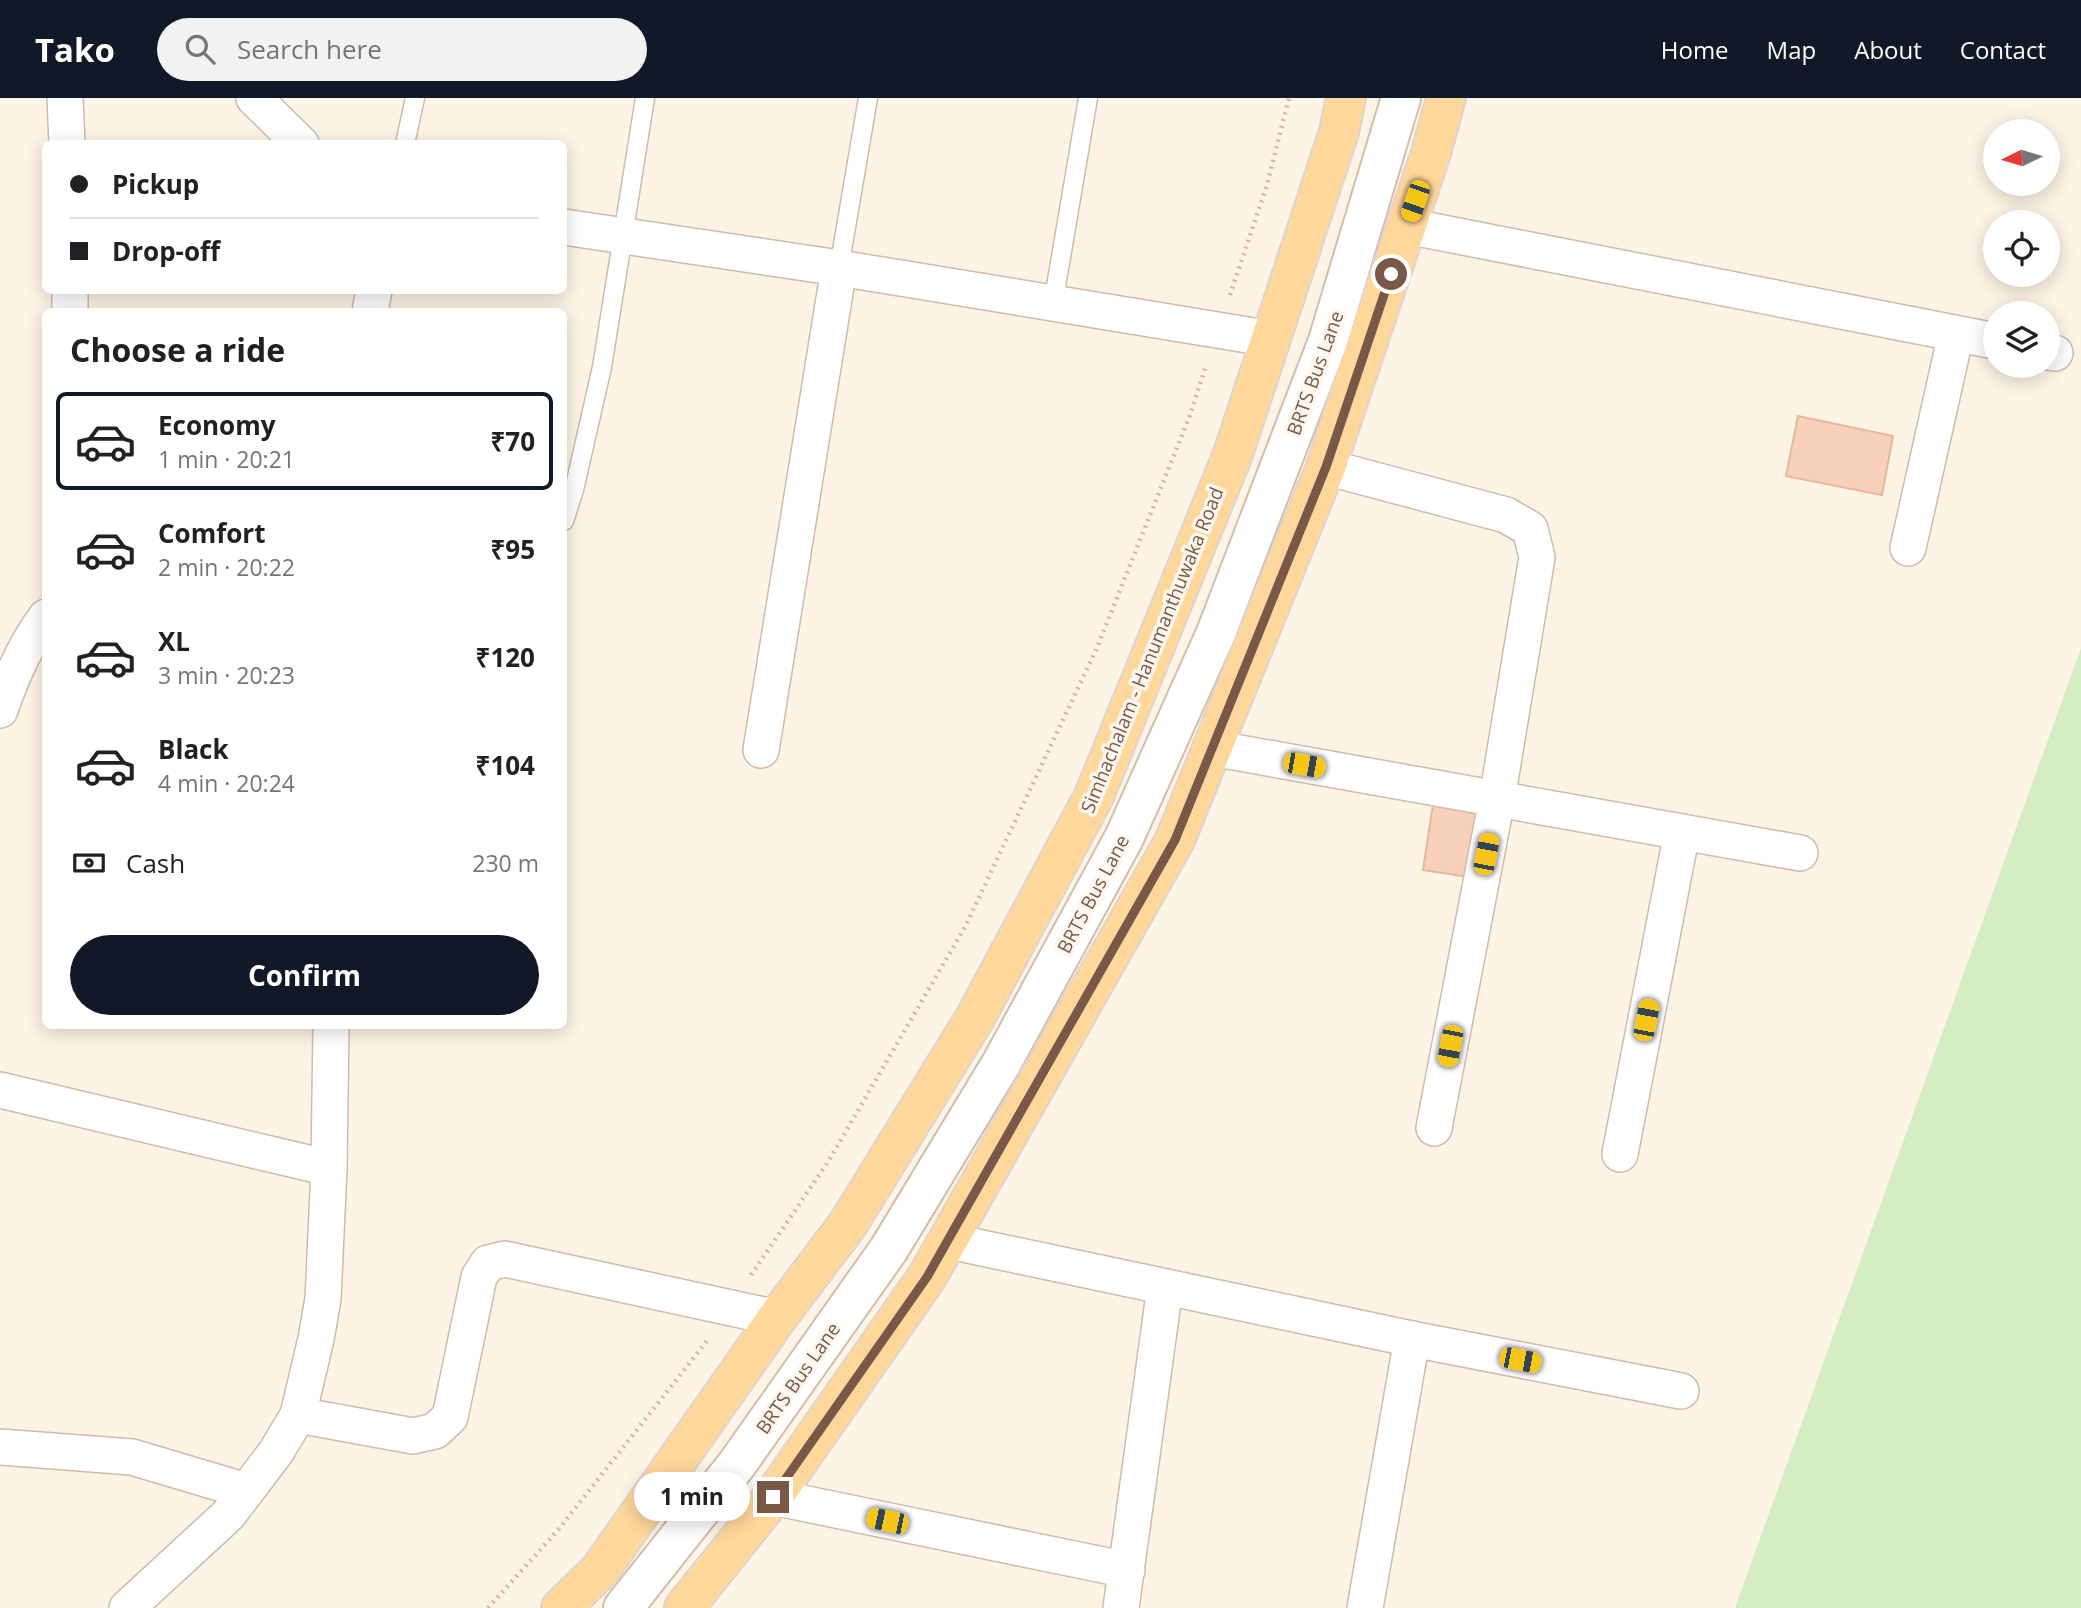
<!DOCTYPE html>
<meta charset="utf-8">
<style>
:root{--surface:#fff;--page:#f2f2f2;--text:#202124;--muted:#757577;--line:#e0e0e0;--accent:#111827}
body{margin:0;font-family:"Open Sans",sans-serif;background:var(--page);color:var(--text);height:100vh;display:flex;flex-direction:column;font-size:26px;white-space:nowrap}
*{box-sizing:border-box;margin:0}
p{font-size:23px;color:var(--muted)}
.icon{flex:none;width:38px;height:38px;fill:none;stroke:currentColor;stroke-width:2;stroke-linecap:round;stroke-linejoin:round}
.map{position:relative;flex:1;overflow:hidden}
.sheet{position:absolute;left:42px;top:210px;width:525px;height:721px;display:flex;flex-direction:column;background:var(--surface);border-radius:10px;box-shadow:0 4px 18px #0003}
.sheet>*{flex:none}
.guide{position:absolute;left:42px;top:42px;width:525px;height:154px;border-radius:10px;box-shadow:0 4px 18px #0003;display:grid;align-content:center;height:154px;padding:0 28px;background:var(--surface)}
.needle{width:46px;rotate:265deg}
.tools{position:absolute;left:1983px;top:21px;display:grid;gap:14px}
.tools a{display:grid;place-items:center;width:77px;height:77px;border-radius:50%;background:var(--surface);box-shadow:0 4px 18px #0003;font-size:35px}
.end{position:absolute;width:32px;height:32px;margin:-16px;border:9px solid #7a5848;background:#fff;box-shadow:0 0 0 4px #fff}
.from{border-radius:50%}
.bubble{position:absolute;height:49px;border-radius:24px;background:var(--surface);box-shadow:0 4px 18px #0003;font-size:23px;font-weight:700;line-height:49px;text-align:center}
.car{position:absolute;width:21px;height:42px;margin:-21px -10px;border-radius:9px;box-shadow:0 0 5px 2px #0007;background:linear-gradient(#f5c518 24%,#345 0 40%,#f5c518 0 76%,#345 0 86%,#f5c518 0)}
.guide b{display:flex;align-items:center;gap:24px;height:66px;font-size:26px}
.guide b+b{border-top:2px solid var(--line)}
.guide i{width:18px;height:18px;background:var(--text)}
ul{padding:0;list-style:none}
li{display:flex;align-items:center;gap:21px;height:98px;margin:0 14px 10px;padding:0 14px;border:4px solid transparent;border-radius:10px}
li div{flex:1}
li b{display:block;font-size:26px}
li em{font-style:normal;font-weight:700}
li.selected{border-color:var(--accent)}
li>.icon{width:63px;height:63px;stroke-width:1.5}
h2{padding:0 28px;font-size:32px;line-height:84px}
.pay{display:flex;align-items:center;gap:18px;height:77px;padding:0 28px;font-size:26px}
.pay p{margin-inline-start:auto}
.primary-button{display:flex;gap:14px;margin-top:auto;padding:14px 28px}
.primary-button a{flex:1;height:80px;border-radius:42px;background:var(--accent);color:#fff;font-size:28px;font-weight:700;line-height:80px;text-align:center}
header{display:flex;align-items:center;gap:42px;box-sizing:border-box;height:98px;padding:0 35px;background:var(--accent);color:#fff}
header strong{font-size:33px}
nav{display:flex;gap:38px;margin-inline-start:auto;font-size:24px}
.search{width:490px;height:63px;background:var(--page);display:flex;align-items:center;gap:18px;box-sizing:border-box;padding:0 24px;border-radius:38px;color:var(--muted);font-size:26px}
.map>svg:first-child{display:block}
.green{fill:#d5edc2}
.building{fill:#f6d0bb;stroke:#eab69a;stroke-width:2}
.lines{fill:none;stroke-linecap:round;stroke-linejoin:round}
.lane-casing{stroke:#d1baaa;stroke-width:21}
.street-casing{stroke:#d1baaa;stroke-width:38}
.secondary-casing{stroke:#d7bcaa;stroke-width:42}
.primary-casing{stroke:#dcd4cf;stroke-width:42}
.path{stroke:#dbb39d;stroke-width:4.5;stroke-dasharray:2 5;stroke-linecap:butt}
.lane{stroke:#fff;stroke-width:18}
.street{stroke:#fff;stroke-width:35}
.secondary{stroke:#fff;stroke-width:38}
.primary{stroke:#ffd79b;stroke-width:38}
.route{stroke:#7a5848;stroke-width:9}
.labels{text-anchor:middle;stroke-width:7;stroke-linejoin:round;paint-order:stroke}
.street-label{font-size:19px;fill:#7a5848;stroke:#fff7ed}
</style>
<header>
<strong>Tako</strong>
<div class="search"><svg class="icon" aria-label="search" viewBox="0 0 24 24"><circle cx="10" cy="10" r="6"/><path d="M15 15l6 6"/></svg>Search here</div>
<nav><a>Home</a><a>Map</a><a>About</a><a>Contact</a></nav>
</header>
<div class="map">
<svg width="2081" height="1510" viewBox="0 0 2081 1510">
<rect width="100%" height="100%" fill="#fef4e5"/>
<path class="green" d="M2081,550v960h-346z"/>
<g class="building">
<path d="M1798,318l95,20 -11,59 -96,-19z"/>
<path d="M1435,693l45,7 -12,79 -45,-7z"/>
</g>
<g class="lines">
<g class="lane-casing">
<g id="lane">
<path d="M405,46l10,-46"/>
<path d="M839,170l29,-170"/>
<path d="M1053,206l35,-206"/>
<path d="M564,423l10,-31 28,-123 43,-269"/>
</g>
</g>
<g class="street-casing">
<g id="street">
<path d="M65,0l2,46"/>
<path d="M254,0l47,46"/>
<path d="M1407,128l588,115"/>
<path d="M564,129l275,41 433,71"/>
<path d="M70,192v22"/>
<path d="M370,214l4,-22"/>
<path d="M2048,254l7,1"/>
<path d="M1326,369l180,48 24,14 7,28 -40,242 -63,329"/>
<path d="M1908,450l48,-214"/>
<path d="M0,612c11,-33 25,-65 46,-93"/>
<path d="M1212,650l588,105"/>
<path d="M761,652l78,-482"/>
<path d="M0,992l329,78"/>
<path d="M1620,1056l62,-322"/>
<path d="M949,1143l463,98 269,52"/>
<path d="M298,1317l115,21 22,-5 15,-14 29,-140 9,-14 17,-4 272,59"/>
<path d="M0,1349l132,10 114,34"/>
<path d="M773,1399l354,73"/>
<path d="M127,1510l101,-93 48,-63 22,-37 18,-76 7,-40 6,-131 2,-142"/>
<path d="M1121,1510l44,-321"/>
<path d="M1365,1510l47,-269"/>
</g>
</g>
<g class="secondary-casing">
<path id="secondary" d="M623,1510l114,-144 152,-215 112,-185 123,-226 92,-205 112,-292 73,-243"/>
</g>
<g class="primary-casing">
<g id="primary">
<path d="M561,1510l39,-38 177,-252 71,-94 127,-206 119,-222 139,-342 106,-322 7,-34"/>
<path d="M684,1510l89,-111 154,-220 248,-437 151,-373 105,-314 15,-55"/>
</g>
</g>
<g class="path">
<path d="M1230,197l37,-110 22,-87"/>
<path d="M751,1177l77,-113 137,-235 131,-277 94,-235 16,-49"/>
<path d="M488,1510l70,-78 149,-189"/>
</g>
<use href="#lane" class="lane"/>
<use href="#street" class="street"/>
<use href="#secondary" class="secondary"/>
<use href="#primary" class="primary"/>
</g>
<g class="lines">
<path class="route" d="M773,1399l154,-220 248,-437 151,-373 65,-193"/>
</g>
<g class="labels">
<g class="street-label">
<text transform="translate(1315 275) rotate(-70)" y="7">BRTS Bus Lane</text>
<text transform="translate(1152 552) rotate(-68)" y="7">Simhachalam - Hanumanthuwaka Road</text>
<text transform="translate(1093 796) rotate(-62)" y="7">BRTS Bus Lane</text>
<text transform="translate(798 1280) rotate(-55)" y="7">BRTS Bus Lane</text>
</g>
</g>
</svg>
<div class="tools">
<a><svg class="needle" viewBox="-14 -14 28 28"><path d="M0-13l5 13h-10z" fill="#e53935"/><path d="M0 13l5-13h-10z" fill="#757577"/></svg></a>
<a><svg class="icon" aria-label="locate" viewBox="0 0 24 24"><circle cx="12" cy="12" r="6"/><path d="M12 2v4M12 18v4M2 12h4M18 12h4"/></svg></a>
<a><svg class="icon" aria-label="layers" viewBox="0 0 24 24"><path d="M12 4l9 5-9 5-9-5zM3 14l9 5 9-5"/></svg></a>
</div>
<i class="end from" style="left:1391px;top:176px"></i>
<i class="end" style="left:773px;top:1399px"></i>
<div class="bubble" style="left:634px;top:1374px;width:116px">1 min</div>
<i class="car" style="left:1415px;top:103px;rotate:199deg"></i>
<i class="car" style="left:1304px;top:667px;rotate:100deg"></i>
<i class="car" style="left:1486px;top:756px;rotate:11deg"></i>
<i class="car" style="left:1646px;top:922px;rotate:11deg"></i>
<i class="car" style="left:1450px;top:948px;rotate:191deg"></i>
<i class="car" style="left:1520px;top:1262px;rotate:101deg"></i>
<i class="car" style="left:887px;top:1423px;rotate:282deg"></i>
<div class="guide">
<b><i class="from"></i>Pickup</b>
<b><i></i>Drop-off</b>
</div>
<section class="sheet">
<h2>Choose a ride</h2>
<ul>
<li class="selected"><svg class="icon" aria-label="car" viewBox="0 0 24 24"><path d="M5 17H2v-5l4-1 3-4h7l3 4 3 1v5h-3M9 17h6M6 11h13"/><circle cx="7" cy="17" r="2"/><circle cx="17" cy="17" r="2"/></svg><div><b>Economy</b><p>1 min · 20:21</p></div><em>₹70</em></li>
<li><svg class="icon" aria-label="car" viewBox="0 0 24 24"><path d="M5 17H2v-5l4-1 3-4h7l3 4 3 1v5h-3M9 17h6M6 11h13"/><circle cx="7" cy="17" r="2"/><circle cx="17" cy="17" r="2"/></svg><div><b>Comfort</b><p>2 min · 20:22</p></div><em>₹95</em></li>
<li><svg class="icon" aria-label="car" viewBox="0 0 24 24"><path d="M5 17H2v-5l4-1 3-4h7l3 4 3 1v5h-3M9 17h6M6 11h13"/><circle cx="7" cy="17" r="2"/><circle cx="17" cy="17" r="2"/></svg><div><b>XL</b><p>3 min · 20:23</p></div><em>₹120</em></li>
<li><svg class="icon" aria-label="car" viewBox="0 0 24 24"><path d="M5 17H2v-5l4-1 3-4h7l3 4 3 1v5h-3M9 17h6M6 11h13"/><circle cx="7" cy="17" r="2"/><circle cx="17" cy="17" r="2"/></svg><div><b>Black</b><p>4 min · 20:24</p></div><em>₹104</em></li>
</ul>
<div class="pay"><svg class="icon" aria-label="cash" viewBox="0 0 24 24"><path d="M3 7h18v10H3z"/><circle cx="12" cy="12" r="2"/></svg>Cash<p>230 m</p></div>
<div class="primary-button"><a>Confirm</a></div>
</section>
</div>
